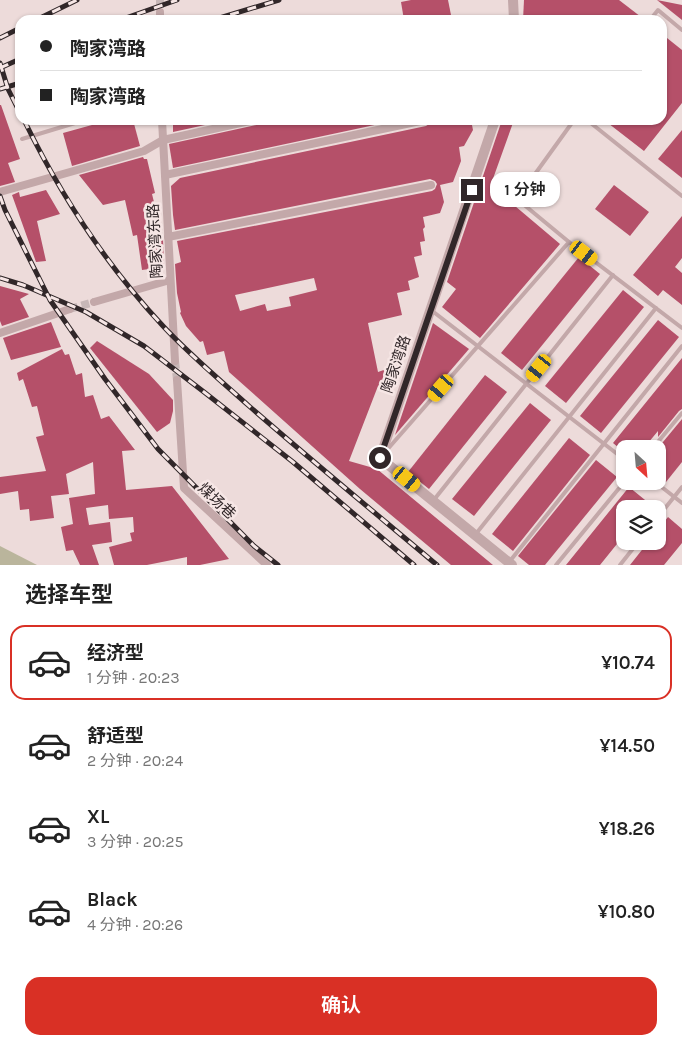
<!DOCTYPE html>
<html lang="zh">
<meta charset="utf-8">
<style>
:root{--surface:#fff;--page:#f2f2f2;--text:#222;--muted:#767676;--line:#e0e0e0;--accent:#d93025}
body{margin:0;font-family:Karla,"Noto Sans SC",sans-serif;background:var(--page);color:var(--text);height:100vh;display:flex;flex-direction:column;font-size:19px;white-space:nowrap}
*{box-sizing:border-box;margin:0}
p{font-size:16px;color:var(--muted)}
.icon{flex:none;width:28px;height:28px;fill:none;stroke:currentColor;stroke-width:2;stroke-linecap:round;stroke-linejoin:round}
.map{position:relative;height:565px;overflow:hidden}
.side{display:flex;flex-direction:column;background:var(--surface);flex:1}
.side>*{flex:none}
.hud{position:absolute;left:15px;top:15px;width:652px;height:110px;border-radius:15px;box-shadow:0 1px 4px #0004;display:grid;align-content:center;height:110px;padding:0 25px;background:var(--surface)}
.needle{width:32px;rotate:154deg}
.tools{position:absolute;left:616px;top:440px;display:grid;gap:10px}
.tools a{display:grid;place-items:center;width:50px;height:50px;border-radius:10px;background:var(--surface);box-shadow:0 1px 4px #0004;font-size:25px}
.end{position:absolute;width:22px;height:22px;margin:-11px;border:6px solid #312729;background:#fff;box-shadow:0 0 0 2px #fff}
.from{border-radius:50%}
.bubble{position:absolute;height:35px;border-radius:15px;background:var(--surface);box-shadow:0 1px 4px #0004;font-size:16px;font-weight:600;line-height:35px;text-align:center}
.car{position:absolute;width:15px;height:30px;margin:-15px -8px;border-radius:6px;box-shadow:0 0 4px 1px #0007;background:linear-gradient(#f5c518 24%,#345 0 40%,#f5c518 0 76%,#345 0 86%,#f5c518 0)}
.hud b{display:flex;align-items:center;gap:18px;height:48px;font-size:19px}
.hud b+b{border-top:1px solid var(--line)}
.hud i{width:12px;height:12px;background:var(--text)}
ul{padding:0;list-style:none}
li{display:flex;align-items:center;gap:15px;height:75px;margin:0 10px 8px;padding:0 15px;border:2px solid transparent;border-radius:15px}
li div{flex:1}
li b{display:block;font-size:19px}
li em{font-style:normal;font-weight:600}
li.selected{border-color:var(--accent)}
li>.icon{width:45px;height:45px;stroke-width:1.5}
h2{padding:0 25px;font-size:22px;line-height:60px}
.button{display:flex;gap:10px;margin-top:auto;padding:10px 25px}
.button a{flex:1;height:58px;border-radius:15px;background:var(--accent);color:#fff;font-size:20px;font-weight:600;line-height:58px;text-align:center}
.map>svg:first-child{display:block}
.green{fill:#bab59c}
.building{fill:#b55069;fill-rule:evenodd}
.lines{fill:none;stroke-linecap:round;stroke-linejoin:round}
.minor-tunnel{stroke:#c7b7b7;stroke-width:8;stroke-dasharray:8 4;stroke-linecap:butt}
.service{stroke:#c3a8a9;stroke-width:4}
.minor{stroke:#c3a8a9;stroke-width:8}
.tertiary{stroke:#c3a8a9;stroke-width:10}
.rail-casing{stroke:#312729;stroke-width:5}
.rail{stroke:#f6e6e5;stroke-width:3;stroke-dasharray:9;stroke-linecap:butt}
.route{stroke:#312729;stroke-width:6}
.labels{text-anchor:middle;stroke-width:5;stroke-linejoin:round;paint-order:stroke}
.street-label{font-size:15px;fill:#312729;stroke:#f6e6e5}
</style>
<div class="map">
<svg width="682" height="565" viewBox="0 0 682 565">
<rect width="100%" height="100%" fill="#eddbda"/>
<path class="green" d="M0,546l37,19h-37z"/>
<g class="building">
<path d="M411,0h37l4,20h-48l-3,-18z"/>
<path d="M524,0h95l26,20h-122z"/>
<path d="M657,0l25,5v15z"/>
<path d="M662,34l20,16v53l-38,48 -40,-31h58z"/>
<path d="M0,105h1l19,54 -12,4 7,19 -15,4z"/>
<path d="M110,120h23l7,26 -68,20 -9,-33z"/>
<path d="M173,120h55l-55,12z"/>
<path d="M279,120h119l-225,48 -4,-24z"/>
<path d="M447,120h24l2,10 -9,16 -5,1 2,14 -8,21 -13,3 4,17 -4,11 -17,4 2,10 -2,2 2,12 -5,1 2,13 -8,2 5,20 -11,4 2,9 -13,3 5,22 -34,8 10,49 20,-7 -4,15 -16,6 -29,75 28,8 116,96h-42l-91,-76 -131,-117 -5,-21 -17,4 -4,-14 -3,1 -14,-16 -6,-13 1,-1 -4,-19 -2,-29 6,-2 -4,-21 255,-50 3,-2 2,-5 -2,-3 -5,-2 -255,51 -2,-15 -2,-29 9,-8 246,-52 3,-2zM314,278l3,12 -28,7 2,9 -24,5 -2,-7 -25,7 -5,-16z"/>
<path d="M502,120h12l-24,67 25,19 45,38 -80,94 -38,-31 14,-18 -9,-7z"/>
<path d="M682,130v48l-24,-19z"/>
<path d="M143,157l1,2h3l8,34 -3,1 11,45 1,28 -22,3 -5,-35 -4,1 -8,-36 -22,5 -24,-30z"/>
<path d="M614,185l35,27 -19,24 -35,-27z"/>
<path d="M46,190l14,24 -23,7 9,40 -10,1 -24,-67 7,-3 1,5z"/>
<path d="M682,216v42l-7,9 7,6v32l-19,-15 -5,6 -25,-21z"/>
<path d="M579,257l21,17 -78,96 -21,-17z"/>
<path d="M0,286l29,8 -9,5 9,18 -27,9 -2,-5z"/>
<path d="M623,290l21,17 -78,96 -21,-17z"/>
<path d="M658,320l21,17 -78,96 -21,-17z"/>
<path d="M51,322l10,25 -50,13 -8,-22z"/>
<path d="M433,323l36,26 -74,86z"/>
<path d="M97,341l52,33 24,26v11l-3,12 -13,9 -67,-84z"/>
<path d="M62,349l3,6 4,-1 7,21 6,-2 3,24 8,-2 8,24 8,-3 26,34 -13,1 4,39 46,-4 57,73 -29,6h-13v-8l-40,8h-33l-5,-18 23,-6 -2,-8 4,-1 -1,-15 -24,2 -1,-14 -22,3 3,17 21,-3 2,20 -20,3 7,20h-19l-7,-15 -7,1 -5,-24 12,-3 -4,-26 26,-4 -2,-32 -27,12 3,20 -18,2 3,22 -24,3 -1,-12 -9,1 -2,-19 -18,3v-17l46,-6 -10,-34 8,-2 -7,-29 -5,1 -9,-28 -4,2 -2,-8z"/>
<path d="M682,358v51l-3,2 -21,26v-6l-15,18h-18v4l-12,-10z"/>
<path d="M485,375l22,17 -78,97 -21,-17z"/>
<path d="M530,403l21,17 -77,96 -22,-17z"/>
<path d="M682,419v43l-16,20 -8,-7v-27z"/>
<path d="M569,438l21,17 -77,96 -21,-17z"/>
<path d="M596,460l21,17 -72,88h-16l-11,-9z"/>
<path d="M629,487l21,17 -4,5h-21v25l-25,31h-34z"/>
<path d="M668,517l14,12v14l-18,22h-34l19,-24h9v-11z"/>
</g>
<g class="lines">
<g class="minor-tunnel">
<path d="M160,0v12"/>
<path d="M70,309l24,-7"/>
<path d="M175,361l2,19"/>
</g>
<g class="service">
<path d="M650,20l8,-10 24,20"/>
<path d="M574,120l-57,79 52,43 113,86"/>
<path d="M587,120l95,76"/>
<path d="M22,139l63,-19"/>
<path d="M431,310l194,150"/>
<path d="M652,449l30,-36"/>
<path d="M386,451l183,-209"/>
<path d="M654,481l28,22"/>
<path d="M433,501l180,-226"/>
<path d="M658,517l24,-30"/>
<path d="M475,535l181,-227"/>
<path d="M510,561l172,-215"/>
<path d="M556,565l69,-84"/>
<path d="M620,565l19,-24"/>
</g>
<g class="minor">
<path d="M160,20v-8"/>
<path d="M162,120l13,241"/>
<path d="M165,175l260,-55"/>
<path d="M0,192l144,-41 19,-11 91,-20"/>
<path d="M168,237l263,-52"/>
<path d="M94,302l76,-22"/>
<path d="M0,333l70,-24"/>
<path d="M177,380l7,108 83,77"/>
</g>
<g class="tertiary">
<path d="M513,0l1,20"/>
<path d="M495,120l-115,338 132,107"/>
</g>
<g class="rail-casing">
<g id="rail">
<path d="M36,20l41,-20"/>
<path d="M120,20l57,-20"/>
<path d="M213,20l66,-20"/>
<path d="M0,38l20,-10"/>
<path d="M0,63l8,26 12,24"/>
<path d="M0,68l20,-9"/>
<path d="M0,89l20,-6"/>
<path d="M24,120c36,74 83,146 139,206 27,29 57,54 86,80 62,54 125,106 188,159"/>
<path d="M0,196l5,14 45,90 55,79 53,70 96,97 24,19"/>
<path d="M0,278l23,7 63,27 58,34 60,46 89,70 121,103"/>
</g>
</g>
<use href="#rail" class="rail"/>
</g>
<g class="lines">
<path class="route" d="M380,458l92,-268"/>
</g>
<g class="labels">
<g class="street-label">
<text transform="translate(155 241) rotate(-93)" y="5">陶家湾东路</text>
<text transform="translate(396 364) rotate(-71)" y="5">陶家湾路</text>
<text transform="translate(217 501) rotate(43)" y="5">煤场巷</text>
</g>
</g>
</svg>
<div class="tools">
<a><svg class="needle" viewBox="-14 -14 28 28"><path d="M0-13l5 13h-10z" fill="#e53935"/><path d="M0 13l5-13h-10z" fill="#767676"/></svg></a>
<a><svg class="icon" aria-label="layers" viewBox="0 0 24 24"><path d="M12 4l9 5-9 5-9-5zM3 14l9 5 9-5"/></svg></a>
</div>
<i class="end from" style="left:380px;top:458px"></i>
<i class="end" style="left:472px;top:190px"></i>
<div class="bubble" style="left:490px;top:172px;width:70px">1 分钟</div>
<i class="car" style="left:584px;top:253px;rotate:127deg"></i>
<i class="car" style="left:539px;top:368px;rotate:219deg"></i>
<i class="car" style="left:441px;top:388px;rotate:221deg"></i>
<i class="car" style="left:407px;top:479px;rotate:129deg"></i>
<div class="hud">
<b><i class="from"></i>陶家湾路</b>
<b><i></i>陶家湾路</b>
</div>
</div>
<section class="side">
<h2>选择车型</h2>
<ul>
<li class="selected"><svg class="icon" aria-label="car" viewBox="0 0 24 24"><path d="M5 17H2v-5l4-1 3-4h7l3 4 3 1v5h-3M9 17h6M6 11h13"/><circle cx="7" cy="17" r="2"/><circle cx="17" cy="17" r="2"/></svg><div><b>经济型</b><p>1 分钟 · 20:23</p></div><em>¥10.74</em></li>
<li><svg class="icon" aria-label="car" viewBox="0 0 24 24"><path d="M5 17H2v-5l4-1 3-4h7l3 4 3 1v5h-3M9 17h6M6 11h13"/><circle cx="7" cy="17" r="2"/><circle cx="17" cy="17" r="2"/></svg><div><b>舒适型</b><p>2 分钟 · 20:24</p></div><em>¥14.50</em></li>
<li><svg class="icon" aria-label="car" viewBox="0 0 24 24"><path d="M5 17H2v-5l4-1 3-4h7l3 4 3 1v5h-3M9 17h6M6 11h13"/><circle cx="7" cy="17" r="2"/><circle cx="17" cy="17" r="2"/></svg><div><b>XL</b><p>3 分钟 · 20:25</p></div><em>¥18.26</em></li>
<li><svg class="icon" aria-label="car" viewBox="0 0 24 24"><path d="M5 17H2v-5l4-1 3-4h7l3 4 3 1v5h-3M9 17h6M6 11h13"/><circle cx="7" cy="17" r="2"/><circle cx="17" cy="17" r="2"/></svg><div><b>Black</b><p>4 分钟 · 20:26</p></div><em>¥10.80</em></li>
</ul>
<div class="button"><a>确认</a></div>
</section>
